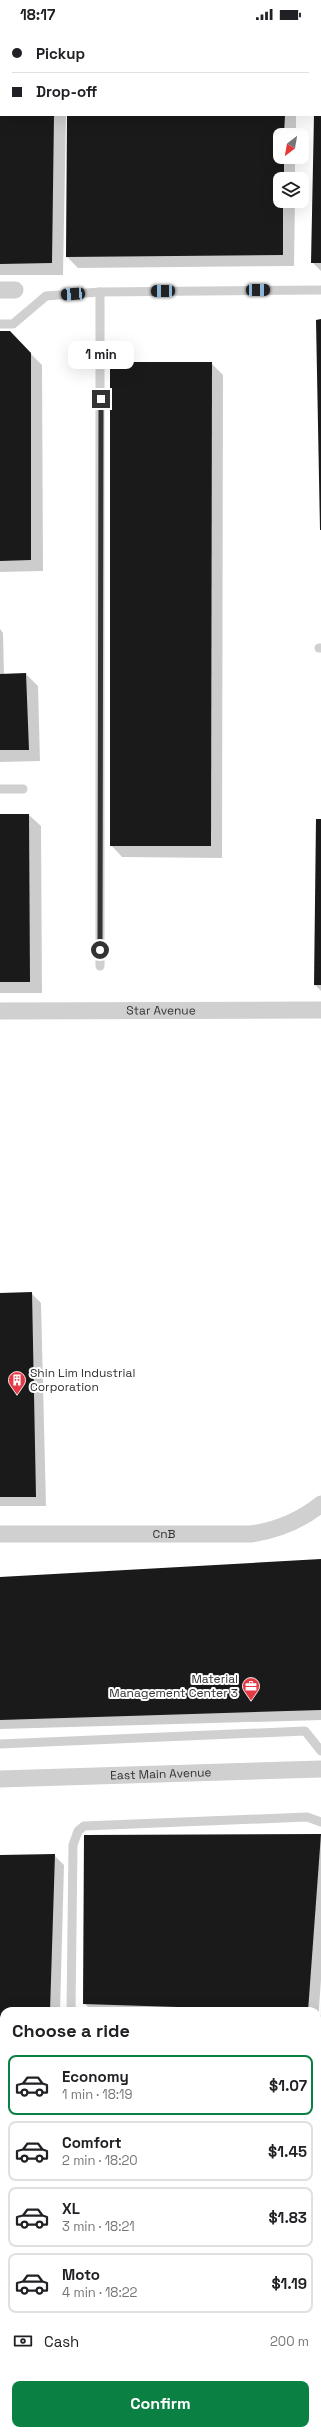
<!DOCTYPE html>
<meta charset="utf-8">
<style>
:root{--surface:#fff;--page:#f6f6f6;--text:#202124;--muted:#757577;--line:#e0e0e0;--accent:#0b8043}
body{margin:0;font-family:"Space Grotesk",sans-serif;background:var(--page);color:var(--text);height:100vh;display:flex;flex-direction:column;font-size:15px;white-space:nowrap}
*{box-sizing:border-box;margin:0}
p{font-size:13px;color:var(--muted)}
.icon{flex:none;width:22px;height:22px;fill:none;stroke:currentColor;stroke-width:2;stroke-linecap:round;stroke-linejoin:round}
.map{position:relative;flex:1;overflow:hidden}
.sheet{position:absolute;left:0px;top:1979px;width:321px;height:428px;display:flex;flex-direction:column;background:var(--surface);border-radius:12px 12px 0 0;box-shadow:0 4px 16px #0002}
.sheet>*{flex:none}
.guide{position:absolute;left:0px;top:0px;width:321px;height:88px;box-shadow:0 4px 16px #0002;display:grid;align-content:center;height:88px;padding:0 12px;background:var(--surface)}
.needle{width:26px;rotate:211deg}
.fabs{position:absolute;left:273px;top:100px;display:grid;gap:8px}
.fabs a{display:grid;place-items:center;width:36px;height:36px;border-radius:8px;background:var(--surface);box-shadow:0 4px 16px #0002;font-size:20px}
.end{position:absolute;width:18px;height:18px;margin:-9px;border:5px solid #333;background:#fff;box-shadow:0 0 0 2px #fff}
.from{border-radius:50%}
.bubble{position:absolute;height:28px;border-radius:8px;background:var(--surface);box-shadow:0 4px 16px #0002;font-size:13px;font-weight:700;line-height:28px;text-align:center}
.car{position:absolute;width:12px;height:24px;margin:-12px -6px;border-radius:5px;box-shadow:0 0 3px 1px #0007;background:linear-gradient(#222 24%,#8ab4d8 0 40%,#222 0 76%,#8ab4d8 0 86%,#222 0)}
.guide b{display:flex;align-items:center;gap:14px;height:38px;font-size:15px}
.guide b+b{border-top:1px solid var(--line)}
.guide i{width:10px;height:10px;background:var(--text)}
ul{padding:0;list-style:none}
li{display:flex;align-items:center;gap:12px;height:60px;margin:0 8px 6px;padding:0 4px;border:2px solid var(--line);border-radius:8px}
li div{flex:1}
li b{display:block;font-size:15px}
li em{font-style:normal;font-weight:700}
li.selected{border-color:var(--accent)}
li>.icon{width:36px;height:36px;stroke-width:1.5}
h2{padding:0 12px;font-size:18px;line-height:48px}
.pay{display:flex;align-items:center;gap:10px;height:44px;padding:0 12px;font-size:15px}
.pay p{margin-inline-start:auto}
.primary-button{display:flex;gap:8px;margin-top:auto;padding:8px 12px}
.primary-button a{flex:1;height:46px;border-radius:8px;background:var(--accent);color:#fff;font-size:16px;font-weight:700;line-height:46px;text-align:center}
.status{display:flex;justify-content:space-between;align-items:center;height:28px;padding:0 20px;background:var(--surface);direction:ltr}
.status svg{height:11px;fill:currentColor}
.map>svg:first-child{display:block}
.shadow{fill:#0003}
.building{fill:#1a1a1a}
.lines{fill:none;stroke-linecap:round;stroke-linejoin:round}
.service{stroke:#d0d0d0;stroke-width:9}
.minor{stroke:#d0d0d0;stroke-width:17}
.route{stroke:#333;stroke-width:5}
.labels{text-anchor:middle;stroke-width:4;stroke-linejoin:round;paint-order:stroke}
.street-label{font-size:12px;fill:#333;stroke:#fff}
.poi-label{font-size:12px;fill:#333;stroke:#fff;text-anchor:start}
</style>
<div class="status"><b>18:17</b><svg viewBox="0 0 49 12"><path d="M0 12V9h3v3zM5 12V6h3v6zM10 12V3h3v9zM15 12V0h3v12zM26 1h20v11H26zM47 4h2v5h-2z"/></svg></div>
<div class="map">
<svg width="321" height="2407" viewBox="0 0 321 2407">
<rect width="100%" height="100%" fill="#fff"/>
<g class="shadow">
<path d="M0,0h67l-66,1v86h65l-3,160h-63z"/>
<path d="M69,0h228l-228,1z"/>
<path d="M317,0h4v243l-9,-9 3,-147h5v-86z"/>
<path d="M68,87h228v20h-16v22h15v22h-15v22h15l-1,65 -216,2 -11,-11z"/>
<path d="M0,304h9l33,33 1,206 -43,1z"/>
<path d="M211,335l12,12 -1,483 -100,-1 -11,-12z"/>
<path d="M0,601l3,4 1,42 22,-1 12,12 2,75 -40,1z"/>
<path d="M0,787h29l12,11 1,167h-42z"/>
<path d="M321,792v171l-6,-6z"/>
<path d="M31,1265l10,10 5,203h-46v-212z"/>
<path d="M321,1532v160l-321,9v-151z"/>
<path d="M321,1807v145l-3,41 -1,-10h-225l-8,-8 1,-167z"/>
<path d="M54,1827l10,10 -4,146h-56v186l-4,-1v-340z"/>
</g>
<g class="building">
<path d="M0,87h54l-2,148 -52,1z"/>
<path d="M67,87h218l-1,20h-4v22h4v22h-4v22h3v54l-217,2z"/>
<path d="M314,87h7v148h-10z"/>
<path d="M321,291v211h-1l-4,-210z"/>
<path d="M0,303h10l21,22v207l-31,1z"/>
<path d="M110,334h102l-1,484h-101z"/>
<path d="M26,645l3,77h-29v-76z"/>
<path d="M0,786h29l1,168h-30z"/>
<path d="M316,791h5v166h-7z"/>
<path d="M32,1264l4,205h-36v-204z"/>
<path d="M321,1531v151l-321,10v-143z"/>
<path d="M321,1806l-13,177 -225,-7 1,-169z"/>
<path d="M55,1826l-5,157h-46v177h-4v-333z"/>
</g>
<g class="lines">
<g class="service">
<path d="M0,296h13l33,-28 54,-4 221,-2"/>
<path d="M319,620h2"/>
<path d="M0,761h23"/>
<path d="M100,938v-674"/>
<path d="M0,1716l305,-13 16,20"/>
<path d="M71,1983l2,-166 5,-14 6,-5 223,-9 14,5"/>
<path d="M317,2036l4,-44"/>
<path d="M317,2073h4"/>
</g>
<g class="minor">
<path d="M0,262h15"/>
<path id="s1" d="M0,983l321,-1"/>
<path id="s2" d="M0,1506h251c27,-4 49,-13 70,-30"/>
<path id="s3" d="M0,1751l321,-10"/>
</g>
</g>
<g class="lines">
<path class="route" d="M100,922l1,-551"/>
</g>
<defs>
<g id="building-pin" transform="scale(0.9)"><path d="M0 17L-7.5 6A9.5 9.5 0 1 1 7.5 6Z" fill="#e63946" stroke="#fff"/><path d="M-4-6H4V6H1V3H-1V6H-4ZM-2.5-4.3h1.7v1.8h-1.7ZM.8-4.3h1.7v1.8H.8ZM-2.5-1h1.7V.8h-1.7ZM.8-1h1.7V.8H.8Z" fill="#fff"/></g>
<g id="office-pin" transform="scale(0.9)"><path d="M0 17L-7.5 6A9.5 9.5 0 1 1 7.5 6Z" fill="#e63946" stroke="#fff"/><path d="M-6-3h4V-5.5h4V-3h4V5H-6ZM-1-4.5V-3h2v-1.5ZM-6 0V1H6V0Z" fill="#fff"/></g>
</defs>
<g fill-rule="evenodd">
<use href="#building-pin" x="17" y="1352"/>
<use href="#office-pin" x="251" y="1658"/>
</g>
<g class="labels">
<g class="street-label">
<text dy="4" stroke="none"><textPath href="#s1" startOffset="161">Star Avenue</textPath></text>
<text dy="4" stroke="none"><textPath href="#s2" startOffset="164">CnB</textPath></text>
<text dy="4" stroke="none"><textPath href="#s3" startOffset="161">East Main Avenue</textPath></text>
</g>
<g class="poi-label">
<text x="30" y="1349">Shin Lim Industrial<tspan x="30" dy="14">Corporation</tspan></text>
<text x="238" y="1655" text-anchor="end">Material<tspan x="238" dy="14">Management Center 3</tspan></text>
</g>
</g>
</svg>
<div class="fabs">
<a><svg class="needle" viewBox="-14 -14 28 28"><path d="M0-13l5 13h-10z" fill="#e53935"/><path d="M0 13l5-13h-10z" fill="#757577"/></svg></a>
<a><svg class="icon" aria-label="layers" viewBox="0 0 24 24"><path d="M12 4l9 5-9 5-9-5zM3 14l9 5 9-5"/></svg></a>
</div>
<i class="end from" style="left:100px;top:922px"></i>
<i class="end" style="left:101px;top:371px"></i>
<div class="bubble" style="left:68px;top:313px;width:66px">1 min</div>
<i class="car" style="left:258px;top:262px;rotate:89deg"></i>
<i class="car" style="left:163px;top:263px;rotate:269deg"></i>
<i class="car" style="left:73px;top:266px;rotate:266deg"></i>
<div class="guide">
<b><i class="from"></i>Pickup</b>
<b><i></i>Drop-off</b>
</div>
<section class="sheet">
<h2>Choose a ride</h2>
<ul>
<li class="selected"><svg class="icon" aria-label="car" viewBox="0 0 24 24"><path d="M5 17H2v-5l4-1 3-4h7l3 4 3 1v5h-3M9 17h6M6 11h13"/><circle cx="7" cy="17" r="2"/><circle cx="17" cy="17" r="2"/></svg><div><b>Economy</b><p>1 min · 18:19</p></div><em>$1.07</em></li>
<li><svg class="icon" aria-label="car" viewBox="0 0 24 24"><path d="M5 17H2v-5l4-1 3-4h7l3 4 3 1v5h-3M9 17h6M6 11h13"/><circle cx="7" cy="17" r="2"/><circle cx="17" cy="17" r="2"/></svg><div><b>Comfort</b><p>2 min · 18:20</p></div><em>$1.45</em></li>
<li><svg class="icon" aria-label="car" viewBox="0 0 24 24"><path d="M5 17H2v-5l4-1 3-4h7l3 4 3 1v5h-3M9 17h6M6 11h13"/><circle cx="7" cy="17" r="2"/><circle cx="17" cy="17" r="2"/></svg><div><b>XL</b><p>3 min · 18:21</p></div><em>$1.83</em></li>
<li><svg class="icon" aria-label="car" viewBox="0 0 24 24"><path d="M5 17H2v-5l4-1 3-4h7l3 4 3 1v5h-3M9 17h6M6 11h13"/><circle cx="7" cy="17" r="2"/><circle cx="17" cy="17" r="2"/></svg><div><b>Moto</b><p>4 min · 18:22</p></div><em>$1.19</em></li>
</ul>
<div class="pay"><svg class="icon" aria-label="cash" viewBox="0 0 24 24"><path d="M3 7h18v10H3z"/><circle cx="12" cy="12" r="2"/></svg>Cash<p>200 m</p></div>
<div class="primary-button"><a>Confirm</a></div>
</section>
</div>
